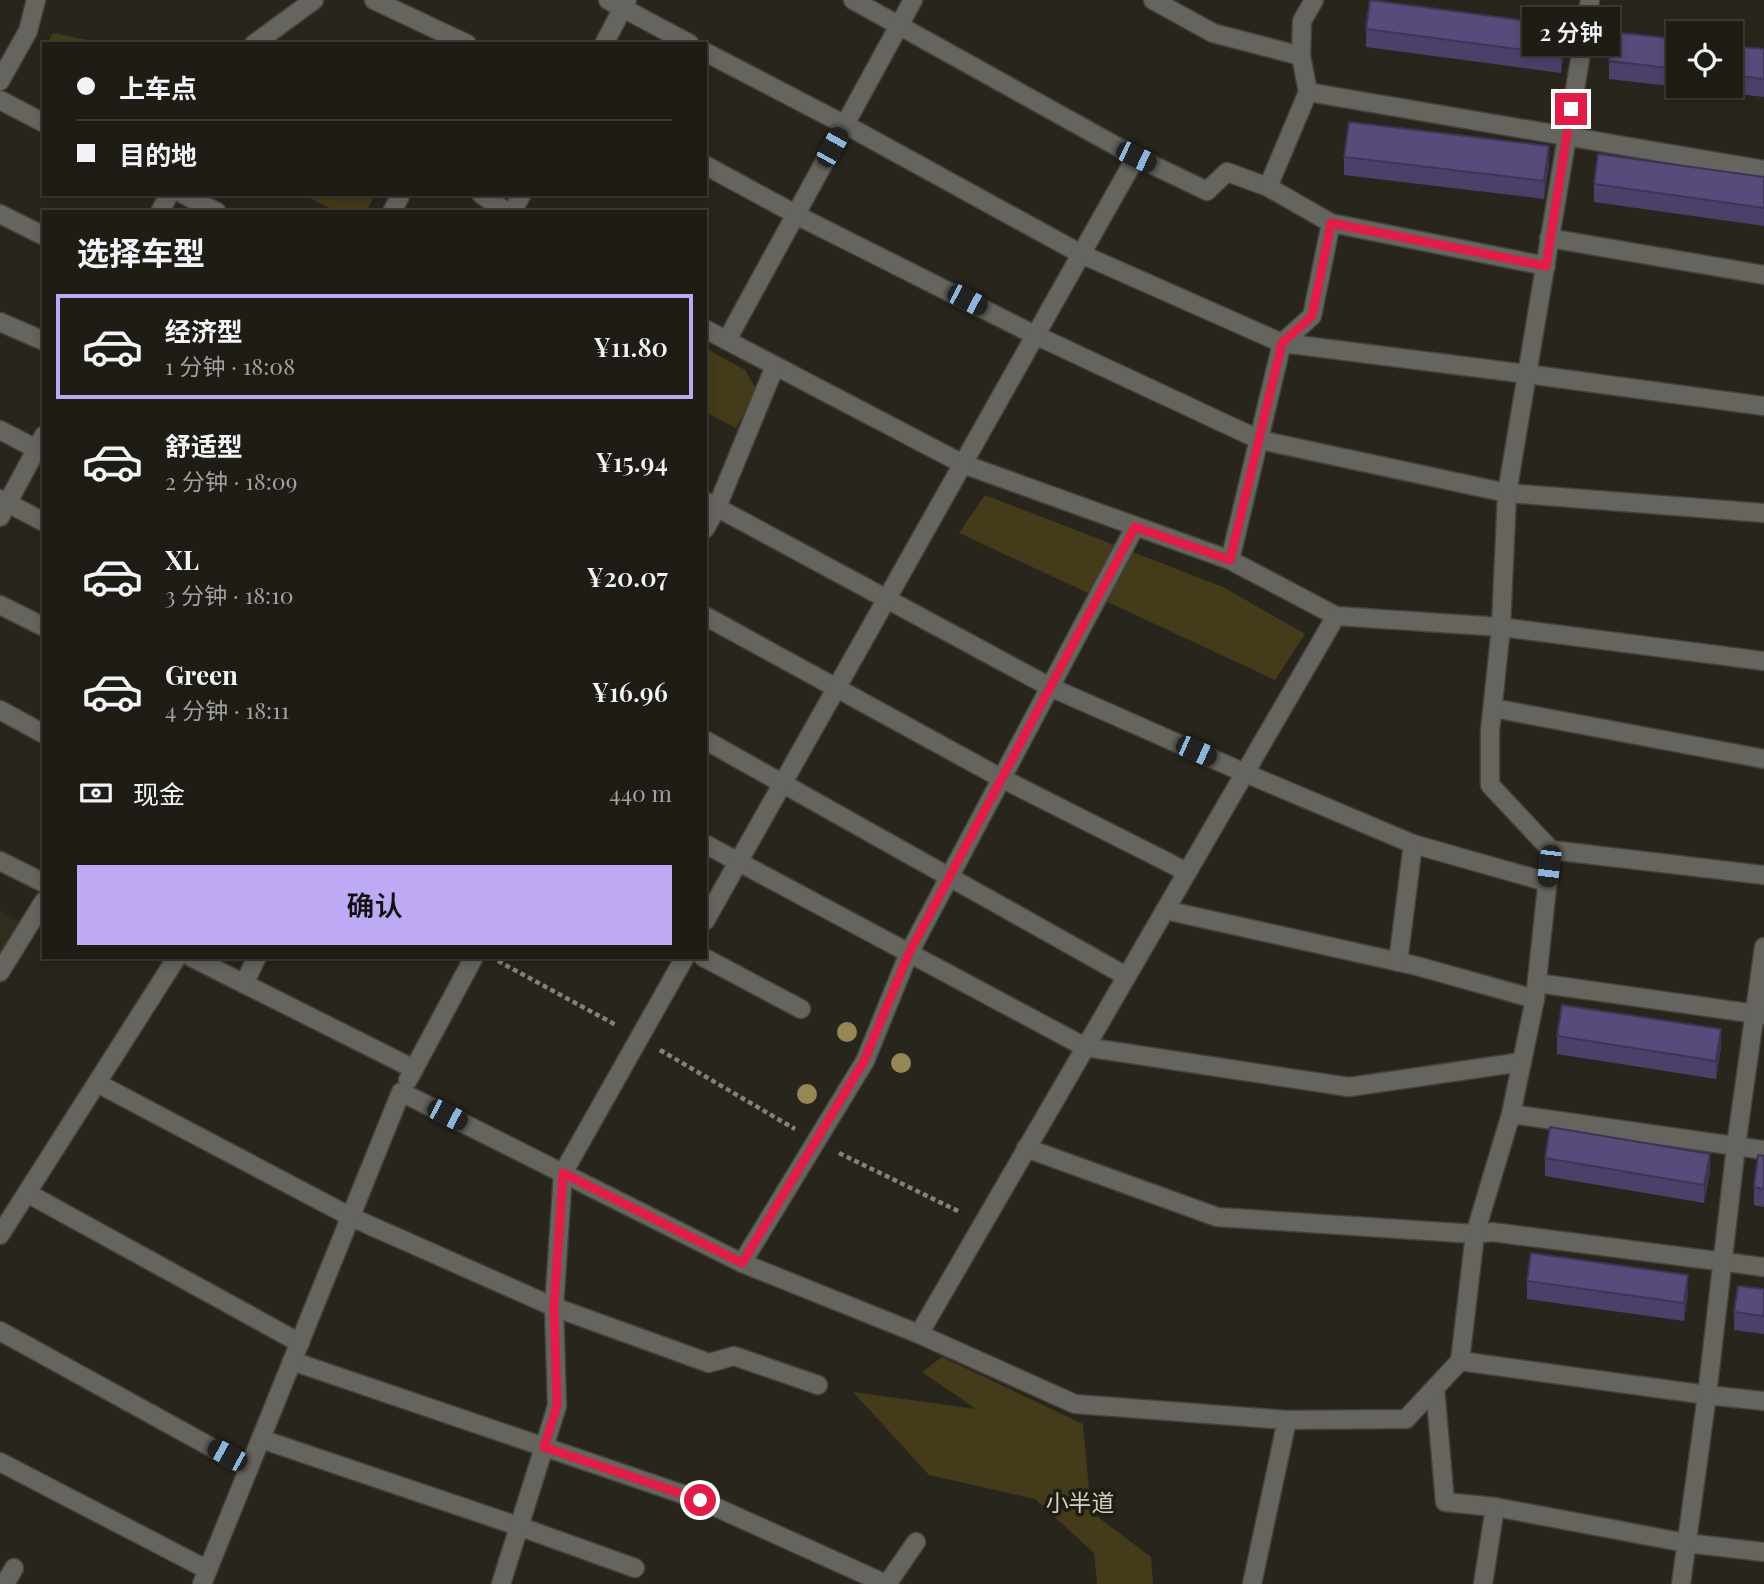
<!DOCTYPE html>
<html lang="zh">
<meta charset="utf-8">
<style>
:root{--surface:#1e1c15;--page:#2b2922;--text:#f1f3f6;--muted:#a1a1a0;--line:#3c3a34;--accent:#bea9f4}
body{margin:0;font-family:"Playfair Display","Noto Sans SC",serif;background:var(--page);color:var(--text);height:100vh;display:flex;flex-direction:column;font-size:26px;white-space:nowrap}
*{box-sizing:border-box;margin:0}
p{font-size:23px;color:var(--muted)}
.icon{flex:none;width:38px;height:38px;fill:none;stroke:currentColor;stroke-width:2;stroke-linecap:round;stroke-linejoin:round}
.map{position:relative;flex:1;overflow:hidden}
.details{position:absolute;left:42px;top:210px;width:665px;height:749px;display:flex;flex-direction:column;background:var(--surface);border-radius:0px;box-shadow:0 4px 10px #0003,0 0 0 2px var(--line)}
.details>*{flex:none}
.guide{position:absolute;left:42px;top:42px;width:665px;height:154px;border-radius:0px;box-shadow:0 4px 10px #0003,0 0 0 2px var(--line);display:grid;align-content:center;height:154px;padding:0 35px;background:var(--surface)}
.buttons{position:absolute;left:1666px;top:21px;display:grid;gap:14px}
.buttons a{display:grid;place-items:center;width:77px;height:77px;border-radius:0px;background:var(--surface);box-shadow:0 4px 10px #0003,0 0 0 2px var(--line);font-size:35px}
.end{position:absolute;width:32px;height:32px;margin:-16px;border:9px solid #e11d48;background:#fff;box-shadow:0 0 0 4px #fff}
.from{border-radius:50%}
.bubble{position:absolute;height:49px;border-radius:0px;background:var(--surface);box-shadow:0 4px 10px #0003,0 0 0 2px var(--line);font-size:23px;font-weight:600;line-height:49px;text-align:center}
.car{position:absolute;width:21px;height:42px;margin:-21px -10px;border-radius:9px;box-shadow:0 0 5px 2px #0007;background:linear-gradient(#222 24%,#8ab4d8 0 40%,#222 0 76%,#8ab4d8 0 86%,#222 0)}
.guide b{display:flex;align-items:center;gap:24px;height:66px;font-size:26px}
.guide b+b{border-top:2px solid var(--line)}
.guide i{width:18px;height:18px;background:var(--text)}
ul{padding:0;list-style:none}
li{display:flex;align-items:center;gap:21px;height:105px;margin:0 14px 10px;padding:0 21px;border:4px solid transparent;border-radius:0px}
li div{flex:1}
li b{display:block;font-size:26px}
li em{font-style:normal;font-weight:600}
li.active{border-color:var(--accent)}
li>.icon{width:63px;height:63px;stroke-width:1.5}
h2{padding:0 35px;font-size:32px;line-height:84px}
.pay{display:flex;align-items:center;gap:18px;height:77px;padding:0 35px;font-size:26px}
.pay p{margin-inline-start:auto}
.action{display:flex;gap:14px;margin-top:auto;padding:14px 35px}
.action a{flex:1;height:80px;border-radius:0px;background:var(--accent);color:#111;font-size:28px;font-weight:600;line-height:80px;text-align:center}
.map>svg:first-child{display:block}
.built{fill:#312d1d}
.green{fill:#443b1a}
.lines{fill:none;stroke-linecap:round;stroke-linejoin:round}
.minor-casing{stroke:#454239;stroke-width:21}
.path{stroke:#85827b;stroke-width:4.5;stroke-dasharray:5 3.5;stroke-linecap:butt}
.minor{stroke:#65645f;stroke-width:18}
.tree{fill:#968754}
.wall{fill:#4c406a}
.shaded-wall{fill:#3e3456}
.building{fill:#584a7b;stroke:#3e3456;stroke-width:2}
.route{stroke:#e11d48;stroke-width:9}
.labels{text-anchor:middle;stroke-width:7;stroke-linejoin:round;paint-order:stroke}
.neighbourhood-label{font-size:23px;fill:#d2cec1;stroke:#1f1c12}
</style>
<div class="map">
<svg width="1764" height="1584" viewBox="0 0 1764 1584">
<rect width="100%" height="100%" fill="#28251c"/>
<path class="built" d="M0,911l23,12 -23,38z"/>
<g class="green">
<path d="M53,33l54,11h-60z"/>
<path d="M302,194h73l-9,18h-29z"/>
<path d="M705,348l40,22 12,20 -21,38 -31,-16z"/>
<path d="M985,495l238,92 82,47 -30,46 -316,-147z"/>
<path d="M942,1357l141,67 8,88 60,45 2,27h-56l-3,-31 -59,-54 -106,-24 -76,-83 123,17 -54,-37z"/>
</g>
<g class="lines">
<g class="minor-casing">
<g id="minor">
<path d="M374,0l93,44"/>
<path d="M608,0l82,44"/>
<path d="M853,0l283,157 71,34 20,-19 41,15"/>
<path d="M1153,0l60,33 88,23"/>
<path d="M254,44l60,-44"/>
<path d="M604,44l23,-44"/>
<path d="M705,52l150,78 226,124 201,89 245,31 237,32"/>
<path d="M0,81l28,-50 8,-31"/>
<path d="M1308,92l456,78"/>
<path d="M0,100l44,23"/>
<path d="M705,165l101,55 229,115 225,105 247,53 257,20"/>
<path d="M183,194l34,18"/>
<path d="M481,194l26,18"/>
<path d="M160,212l9,-18"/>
<path d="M392,212l9,-18"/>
<path d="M512,212l10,-18"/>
<path d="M0,214l44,22"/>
<path d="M1331,223l215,43"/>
<path d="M1549,238l215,37"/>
<path d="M0,322l44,19"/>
<path d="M705,329l258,135 267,96 106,56 165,11 263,34"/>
<path d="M727,340l186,-340"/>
<path d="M0,430l44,23"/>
<path d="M0,499l44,23"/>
<path d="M705,501l345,186 195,86 168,71 134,38"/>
<path d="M0,517l44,-82"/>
<path d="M705,529l12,-22 58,-141"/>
<path d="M1230,560l52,-217 30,-27 19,-93 -63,-36 40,-95 -7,-36 1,-35 12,-21"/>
<path d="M0,605l44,22"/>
<path d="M705,616l296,162 186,94"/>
<path d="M1493,708l271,51"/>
<path d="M0,710l44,24"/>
<path d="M705,740l421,236"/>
<path d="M705,844l380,203 264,40 173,-25"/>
<path d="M1551,850l213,25"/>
<path d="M0,861l44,22"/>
<path d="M1165,910l252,56 118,33"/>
<path d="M705,921l431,-764"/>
<path d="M191,957l223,112"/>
<path d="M703,957l98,52"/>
<path d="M1398,962l15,-118"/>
<path d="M0,972l44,-71"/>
<path d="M1537,983l227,32"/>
<path d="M244,984l13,-27"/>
<path d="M408,1080l66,-123"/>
<path d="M97,1083l254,134 203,90 155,56 25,-7 84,29"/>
<path d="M1511,1114l253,36"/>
<path d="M1026,1148l191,69 258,17 17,-2 272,35"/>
<path d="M27,1193l273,150"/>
<path d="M0,1235l177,-278"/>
<path d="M742,1263l123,-202 44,-108 226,-426"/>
<path d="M0,1331l249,137"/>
<path d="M919,1334l417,-718"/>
<path d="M292,1361l408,139 186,84"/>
<path d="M1460,1361l15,-127 36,-120 24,-115 16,-149 -61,-65v-54l11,-104 6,-134 83,-493"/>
<path d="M1435,1388l10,114 50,5 191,36 78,9"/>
<path d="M261,1439l257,87 117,42"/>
<path d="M0,1462l208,108"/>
<path d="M5,1584l9,-16"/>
<path d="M202,1584l199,-492 341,171 177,71 156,70 212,16"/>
<path d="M501,1584l56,-178 -3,-99 9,-134 122,-216"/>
<path d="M887,1584l29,-42"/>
<path d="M1252,1584l35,-164 119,-1 54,-58 247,34 57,6"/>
<path d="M1483,1584l12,-77"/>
<path d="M1681,1584l26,-189 29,-249 28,-199"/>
</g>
</g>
<g class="path">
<path d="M498,961l118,64"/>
<path d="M660,1050l135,79"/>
<path d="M839,1153l121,59"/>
</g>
<use href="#minor" class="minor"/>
</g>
<g class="tree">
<circle cx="847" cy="1032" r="10"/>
<circle cx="901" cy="1063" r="10"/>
<circle cx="807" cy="1094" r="10"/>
</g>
<g class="wall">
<path d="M1366,29l199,15 -4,29 -195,-26z"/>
<path d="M1678,39v47h53v-40l33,3v48l-155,-18v-18z"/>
<path d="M1344,157l205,7 -5,35 -200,-24z"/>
<path d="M1764,177v49l-170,-24v-18z"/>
<path d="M1557,1036l164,11 -5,32 -159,-25z"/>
<path d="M1764,1156v51l-10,-2v-18z"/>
<path d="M1545,1158l165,14 -6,31 -159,-27z"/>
<path d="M1527,1281l161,12 -4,28 -157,-22z"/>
<path d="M1764,1289v45l-30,-4v-18z"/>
</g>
<g class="shaded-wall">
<path d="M1565,26v18l-4,29v-18z"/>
<path d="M1549,146v18l-5,35v-18z"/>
<path d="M1721,1029v18l-5,32v-18z"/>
<path d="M1710,1154v18l-6,31v-18z"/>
<path d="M1688,1275v18l-4,28v-18z"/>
</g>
<g class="building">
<path d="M1370,0l195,26 -4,29 -195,-26z"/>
<path d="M1612,32l66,7v30l-69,-8z"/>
<path d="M1731,46l33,3v30l-33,-4z"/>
<path d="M1349,122l200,24 -5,35 -200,-24z"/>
<path d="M1598,154l166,23v31l-170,-24z"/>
<path d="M1562,1005l159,24 -5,32 -159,-25z"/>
<path d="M1550,1127l160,27 -6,31 -159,-27z"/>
<path d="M1758,1155l6,1v33l-10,-2z"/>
<path d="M1531,1253l157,22 -4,28 -157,-22z"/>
<path d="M1738,1286l26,3v27l-30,-4z"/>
</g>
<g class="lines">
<path class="route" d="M700,1500l-156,-53 13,-41 -3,-99 9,-134 179,90 122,-202 45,-108 226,-426 95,33 52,-217 30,-27 19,-93 215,43 25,-157"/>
</g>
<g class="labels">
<g class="neighbourhood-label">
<text x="1080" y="1511">小半道</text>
</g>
</g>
</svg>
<div class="buttons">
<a><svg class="icon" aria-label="locate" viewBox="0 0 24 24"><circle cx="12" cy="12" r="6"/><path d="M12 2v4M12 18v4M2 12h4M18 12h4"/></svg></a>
</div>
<i class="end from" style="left:700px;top:1500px"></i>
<i class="end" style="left:1571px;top:109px"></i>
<div class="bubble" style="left:1522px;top:7px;width:98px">2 分钟</div>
<i class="car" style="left:832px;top:147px;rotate:29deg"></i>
<i class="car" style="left:1136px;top:157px;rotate:116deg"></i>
<i class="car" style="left:967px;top:300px;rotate:117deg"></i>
<i class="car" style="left:1196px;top:751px;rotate:114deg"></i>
<i class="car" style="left:1549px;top:866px;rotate:187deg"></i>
<i class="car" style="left:447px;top:1115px;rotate:117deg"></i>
<i class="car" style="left:227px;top:1455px;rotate:299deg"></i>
<div class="guide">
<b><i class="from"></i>上车点</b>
<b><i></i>目的地</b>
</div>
<section class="details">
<h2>选择车型</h2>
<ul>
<li class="active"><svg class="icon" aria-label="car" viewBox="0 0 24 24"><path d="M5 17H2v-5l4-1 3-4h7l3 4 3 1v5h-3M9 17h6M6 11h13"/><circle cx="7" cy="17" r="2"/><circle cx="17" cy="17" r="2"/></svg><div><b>经济型</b><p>1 分钟 · 18:08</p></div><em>¥11.80</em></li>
<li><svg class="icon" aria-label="car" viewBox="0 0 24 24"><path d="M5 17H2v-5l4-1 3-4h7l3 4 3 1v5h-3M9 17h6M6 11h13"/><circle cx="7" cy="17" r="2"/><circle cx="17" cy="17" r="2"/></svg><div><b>舒适型</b><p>2 分钟 · 18:09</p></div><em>¥15.94</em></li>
<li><svg class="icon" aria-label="car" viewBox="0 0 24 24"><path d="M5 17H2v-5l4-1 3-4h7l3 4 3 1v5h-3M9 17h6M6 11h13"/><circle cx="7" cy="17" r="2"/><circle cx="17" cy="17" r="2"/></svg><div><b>XL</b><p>3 分钟 · 18:10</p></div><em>¥20.07</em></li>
<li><svg class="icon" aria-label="car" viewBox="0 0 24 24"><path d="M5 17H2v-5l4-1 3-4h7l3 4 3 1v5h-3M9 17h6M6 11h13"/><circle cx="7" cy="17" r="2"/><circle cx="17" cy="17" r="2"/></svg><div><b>Green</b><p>4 分钟 · 18:11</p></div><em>¥16.96</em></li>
</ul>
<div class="pay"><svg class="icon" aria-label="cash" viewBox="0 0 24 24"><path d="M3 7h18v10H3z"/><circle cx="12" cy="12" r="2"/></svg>现金<p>440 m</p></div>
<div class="action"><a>确认</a></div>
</section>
</div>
